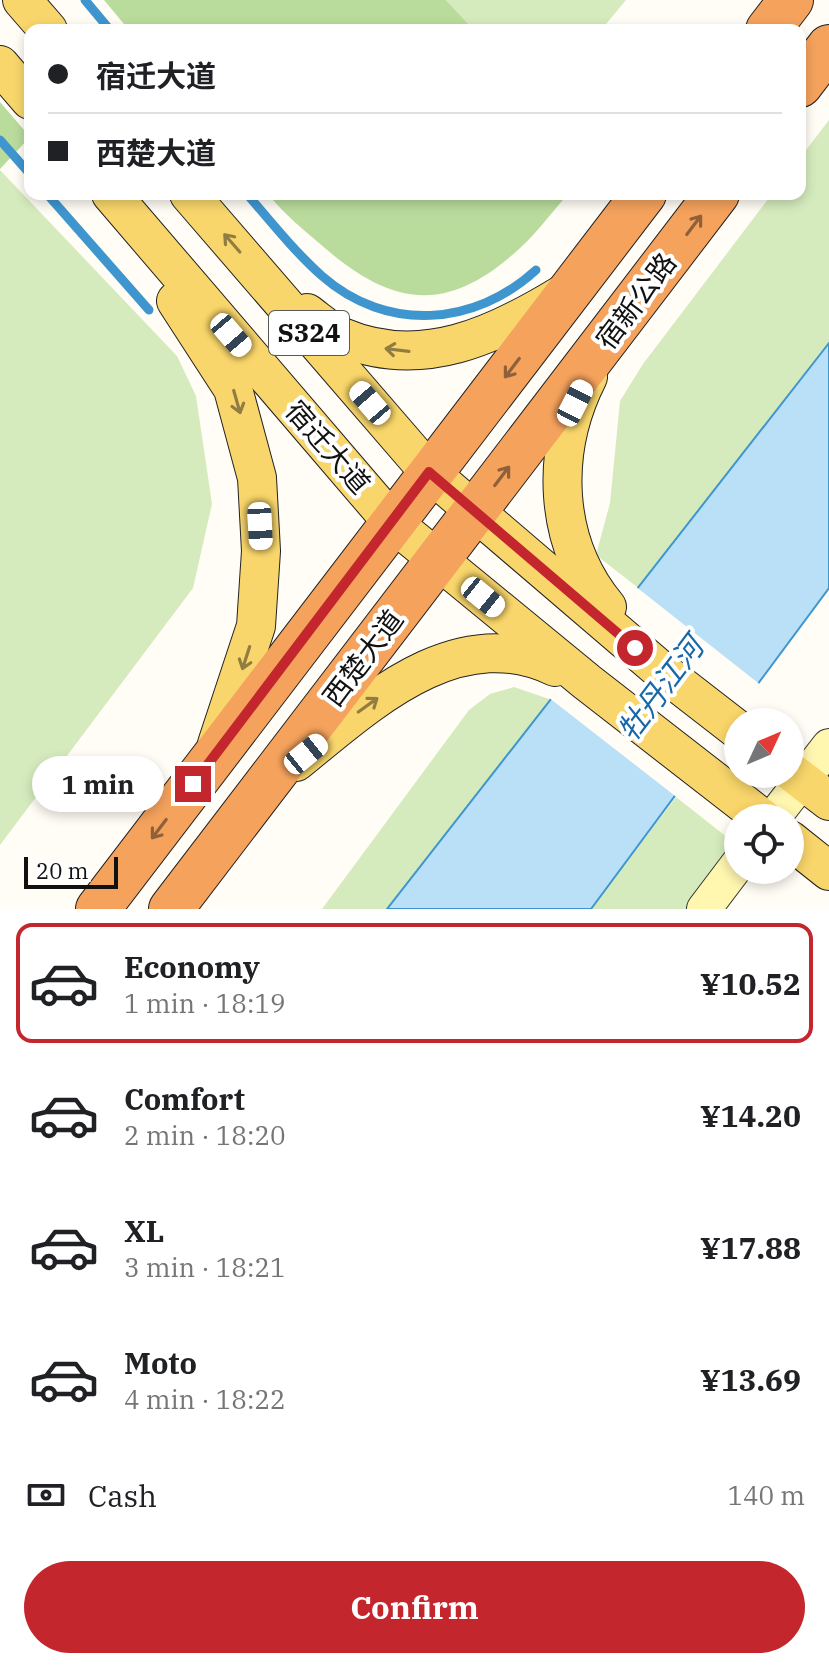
<!DOCTYPE html>
<meta charset="utf-8">
<style>
:root{--surface:#fff;--page:#f2f2f2;--text:#202124;--muted:#757577;--line:#e0e0e0;--accent:#c4262e}
body{margin:0;font-family:"IBM Plex Serif","Noto Sans SC",serif;background:var(--page);color:var(--text);height:100vh;display:flex;flex-direction:column;font-size:30px;white-space:nowrap}
*{box-sizing:border-box;margin:0}
p{font-size:26px;color:var(--muted)}
.icon{flex:none;width:44px;height:44px;fill:none;stroke:currentColor;stroke-width:2;stroke-linecap:round;stroke-linejoin:round}
.map{position:relative;height:909px;overflow:hidden}
.side{display:flex;flex-direction:column;background:var(--surface);flex:1}
.side>*{flex:none}
.banner{position:absolute;left:24px;top:24px;width:782px;height:176px;border-radius:16px;box-shadow:0 4px 12px #0003;display:grid;align-content:center;height:176px;padding:0 24px;background:var(--surface)}
.needle{width:52px;rotate:46deg}
.buttons{position:absolute;left:724px;top:708px;display:grid;gap:16px}
.buttons a{display:grid;place-items:center;width:80px;height:80px;border-radius:50%;background:var(--surface);box-shadow:0 4px 12px #0003;font-size:40px}
.scale{position:absolute;left:24px;bottom:20px;width:94px;box-sizing:border-box;padding-left:8px;border:4px solid #111;border-top:0;font-size:22px;line-height:28px;white-space:nowrap;color:#111;-webkit-text-stroke:6px #fff;paint-order:stroke}
.end{position:absolute;width:36px;height:36px;margin:-18px;border:10px solid #c4262e;background:#fff;box-shadow:0 0 0 4px #fff}
.from{border-radius:50%}
.bubble{position:absolute;height:56px;border-radius:28px;background:var(--surface);box-shadow:0 4px 12px #0003;font-size:26px;font-weight:800;line-height:56px;text-align:center}
.car{position:absolute;width:24px;height:48px;margin:-24px -12px;border-radius:10px;box-shadow:0 0 6px 2px #0007;background:linear-gradient(#fff 24%,#345 0 40%,#fff 0 76%,#345 0 86%,#fff 0)}
.banner b{display:flex;align-items:center;gap:28px;height:76px;font-size:30px}
.banner b+b{border-top:2px solid var(--line)}
.banner i{width:20px;height:20px;background:var(--text)}
ul{padding:14px 0 0;list-style:none}
li{display:flex;align-items:center;gap:24px;height:120px;margin:0 16px 12px;padding:0 8px;border:4px solid transparent;border-radius:16px}
li div{flex:1}
li b{display:block;font-size:30px}
li em{font-style:normal;font-weight:800}
li.selected{border-color:var(--accent)}
li>.icon{width:72px;height:72px;stroke-width:1.5}
.pay{display:flex;align-items:center;gap:20px;height:88px;padding:0 24px;font-size:30px}
.pay p{margin-inline-start:auto}
.primary-button{display:flex;gap:16px;margin-top:auto;padding:16px 24px}
.primary-button a{flex:1;height:92px;border-radius:48px;background:var(--accent);color:#fff;font-size:32px;font-weight:800;line-height:92px;text-align:center}
.map>svg:first-child{display:block}
.green{fill:#d5ebbd}
.forest{fill:#b9dc9c}
.water{fill:#b9e0f7;stroke:#3f96cf;stroke-width:2}
.pier{fill:#fffdf5}
.lines{fill:none;stroke-linecap:round;stroke-linejoin:round}
.stream{stroke:#3f96cf;stroke-width:9}
.secondary-casing{stroke:#333;stroke-width:36}
.primary-casing{stroke:#222;stroke-width:40}
.highway-casing{stroke:#222;stroke-width:46}
.secondary{stroke:#fff6b0;stroke-width:34}
.primary{stroke:#f9d66b;stroke-width:38}
.highway{stroke:#f5a25d;stroke-width:44}
.oneway{stroke:#8e613b}
.oneway2{stroke:#917d42}
.route{stroke:#c4262e;stroke-width:10}
.labels{text-anchor:middle;stroke-width:8;stroke-linejoin:round;paint-order:stroke}
.shield{fill:#fff;stroke:#585858;stroke-width:2}
.shield-label{font-size:26px;font-weight:bold;fill:#111}
.street-label{font-size:28px;fill:#111;stroke:#fff}
.water-label{font-size:30px;font-style:italic;fill:#1768a6;stroke:#fff}
</style>
<div class="map">
<svg width="829" height="909" viewBox="0 0 829 909">
<rect width="100%" height="100%" fill="#fffdf5"/>
<g class="green">
<path d="M446,0h180l-25,30h-127z"/>
<path d="M829,120v223l-188,247 -45,-35 14,-52 10,-102 23,-37 129,-170h28v-36z"/>
<path d="M0,170l177,186 19,40 16,108 -19,84 -193,257z"/>
<path d="M514,687l38,13 -164,209h-66l147,-199 21,-16z"/>
<path d="M676,797l52,41 6,12 -44,59h-99z"/>
</g>
<g class="forest">
<path d="M104,0h342l28,30h-345z"/>
<path d="M0,102l30,35 -30,32z"/>
<path d="M268,194h300c-16,18 -31,39 -49,55 -70,64 -124,59 -193,0 -21,-18 -41,-34 -58,-55z"/>
</g>
<path class="water" d="M829,343v245l-238,321h-204z"/>
<path class="pier" d="M635,586l127,100 -83,113 -131,-102z"/>
<g class="lines">
<g class="stream">
<path d="M85,0l25,30"/>
<path d="M0,140l30,34"/>
<path d="M47,194l102,116"/>
<path d="M247,194c24,28 48,58 75,82 65,57 153,50 214,-6"/>
</g>
<g class="secondary-casing">
<g id="secondary">
<path d="M773,818l56,-72"/>
<path d="M704,909l34,-45"/>
</g>
</g>
<g class="primary-casing">
<g id="primary">
<path d="M22,0l26,30"/>
<path d="M0,65l30,35"/>
<path d="M111,194l281,328 195,160 175,136"/>
<path d="M189,194l240,278 229,196 80,62"/>
<path d="M176,301l57,88 24,89 4,73 -5,75 -39,118"/>
<path d="M307,313c11,8 23,19 35,24 79,34 154,-2 221,-43"/>
<path d="M588,377c-38,75 -35,165 19,230"/>
<path d="M296,762c73,-59 160,-142 259,-95"/>
<path d="M790,771l39,30"/>
<path d="M790,840l39,31"/>
</g>
</g>
<g class="highway-casing">
<g id="highway">
<path d="M768,30l23,-30"/>
<path d="M800,85l29,-38"/>
<path d="M98,909l546,-715"/>
<path d="M171,909l546,-715"/>
</g>
</g>
<use href="#secondary" class="secondary"/>
<use href="#primary" class="primary"/>
<use href="#highway" class="highway"/>
</g>
<defs><path id="oneway-shaft" d="M-6 0H5M1.5-3L5.5 0L1.5 3" fill="none" stroke-width="1.6" stroke-linecap="round" stroke-linejoin="round" transform="scale(2)"/></defs>
<g class="oneway">
<use href="#oneway-shaft" transform="translate(694 225) rotate(-53)"/>
<use href="#oneway-shaft" transform="translate(512 368) rotate(127)"/>
<use href="#oneway-shaft" transform="translate(502 476) rotate(-53)"/>
<use href="#oneway-shaft" transform="translate(159 829) rotate(127)"/>
</g>
<g class="oneway2">
<use href="#oneway-shaft" transform="translate(232 243) rotate(-131)"/>
<use href="#oneway-shaft" transform="translate(397 350) rotate(-173)"/>
<use href="#oneway-shaft" transform="translate(237 402) rotate(74)"/>
<use href="#oneway-shaft" transform="translate(246 658) rotate(108)"/>
<use href="#oneway-shaft" transform="translate(368 705) rotate(-36)"/>
</g>
<g class="lines">
<path class="route" d="M193,784l236,-312 206,176"/>
</g>
<g class="labels">
<rect class="shield" x="269" y="311" width="80" height="44" rx="6"/>
<g class="shield-label">
<text x="309" y="342">S324</text>
</g>
<g class="street-label">
<text transform="translate(636 301) rotate(-53)" y="10">宿新公路</text>
<text transform="translate(328 447) rotate(49)" y="10">宿迁大道</text>
<text transform="translate(363 658) rotate(-53)" y="10">西楚大道</text>
</g>
<g class="water-label">
<text transform="translate(661 689) rotate(-53)" y="10">牡丹江河</text>
</g>
</g>
</svg>
<div class="buttons">
<a><svg class="needle" viewBox="-14 -14 28 28"><path d="M0-13l5 13h-10z" fill="#e53935"/><path d="M0 13l5-13h-10z" fill="#757577"/></svg></a>
<a><svg class="icon" aria-label="locate" viewBox="0 0 24 24"><circle cx="12" cy="12" r="6"/><path d="M12 2v4M12 18v4M2 12h4M18 12h4"/></svg></a>
</div>
<div class="scale">20 m</div>
<i class="end from" style="left:635px;top:648px"></i>
<i class="end" style="left:193px;top:784px"></i>
<div class="bubble" style="left:32px;top:756px;width:132px">1 min</div>
<i class="car" style="left:231px;top:335px;rotate:139deg"></i>
<i class="car" style="left:370px;top:403px;rotate:319deg"></i>
<i class="car" style="left:575px;top:403px;rotate:27deg"></i>
<i class="car" style="left:260px;top:526px;rotate:177deg"></i>
<i class="car" style="left:483px;top:597px;rotate:129deg"></i>
<i class="car" style="left:306px;top:754px;rotate:51deg"></i>
<div class="banner">
<b><i class="from"></i>宿迁大道</b>
<b><i></i>西楚大道</b>
</div>
</div>
<section class="side">
<ul>
<li class="selected"><svg class="icon" aria-label="car" viewBox="0 0 24 24"><path d="M5 17H2v-5l4-1 3-4h7l3 4 3 1v5h-3M9 17h6M6 11h13"/><circle cx="7" cy="17" r="2"/><circle cx="17" cy="17" r="2"/></svg><div><b>Economy</b><p>1 min · 18:19</p></div><em>¥10.52</em></li>
<li><svg class="icon" aria-label="car" viewBox="0 0 24 24"><path d="M5 17H2v-5l4-1 3-4h7l3 4 3 1v5h-3M9 17h6M6 11h13"/><circle cx="7" cy="17" r="2"/><circle cx="17" cy="17" r="2"/></svg><div><b>Comfort</b><p>2 min · 18:20</p></div><em>¥14.20</em></li>
<li><svg class="icon" aria-label="car" viewBox="0 0 24 24"><path d="M5 17H2v-5l4-1 3-4h7l3 4 3 1v5h-3M9 17h6M6 11h13"/><circle cx="7" cy="17" r="2"/><circle cx="17" cy="17" r="2"/></svg><div><b>XL</b><p>3 min · 18:21</p></div><em>¥17.88</em></li>
<li><svg class="icon" aria-label="car" viewBox="0 0 24 24"><path d="M5 17H2v-5l4-1 3-4h7l3 4 3 1v5h-3M9 17h6M6 11h13"/><circle cx="7" cy="17" r="2"/><circle cx="17" cy="17" r="2"/></svg><div><b>Moto</b><p>4 min · 18:22</p></div><em>¥13.69</em></li>
</ul>
<div class="pay"><svg class="icon" aria-label="cash" viewBox="0 0 24 24"><path d="M3 7h18v10H3z"/><circle cx="12" cy="12" r="2"/></svg>Cash<p>140 m</p></div>
<div class="primary-button"><a>Confirm</a></div>
</section>
